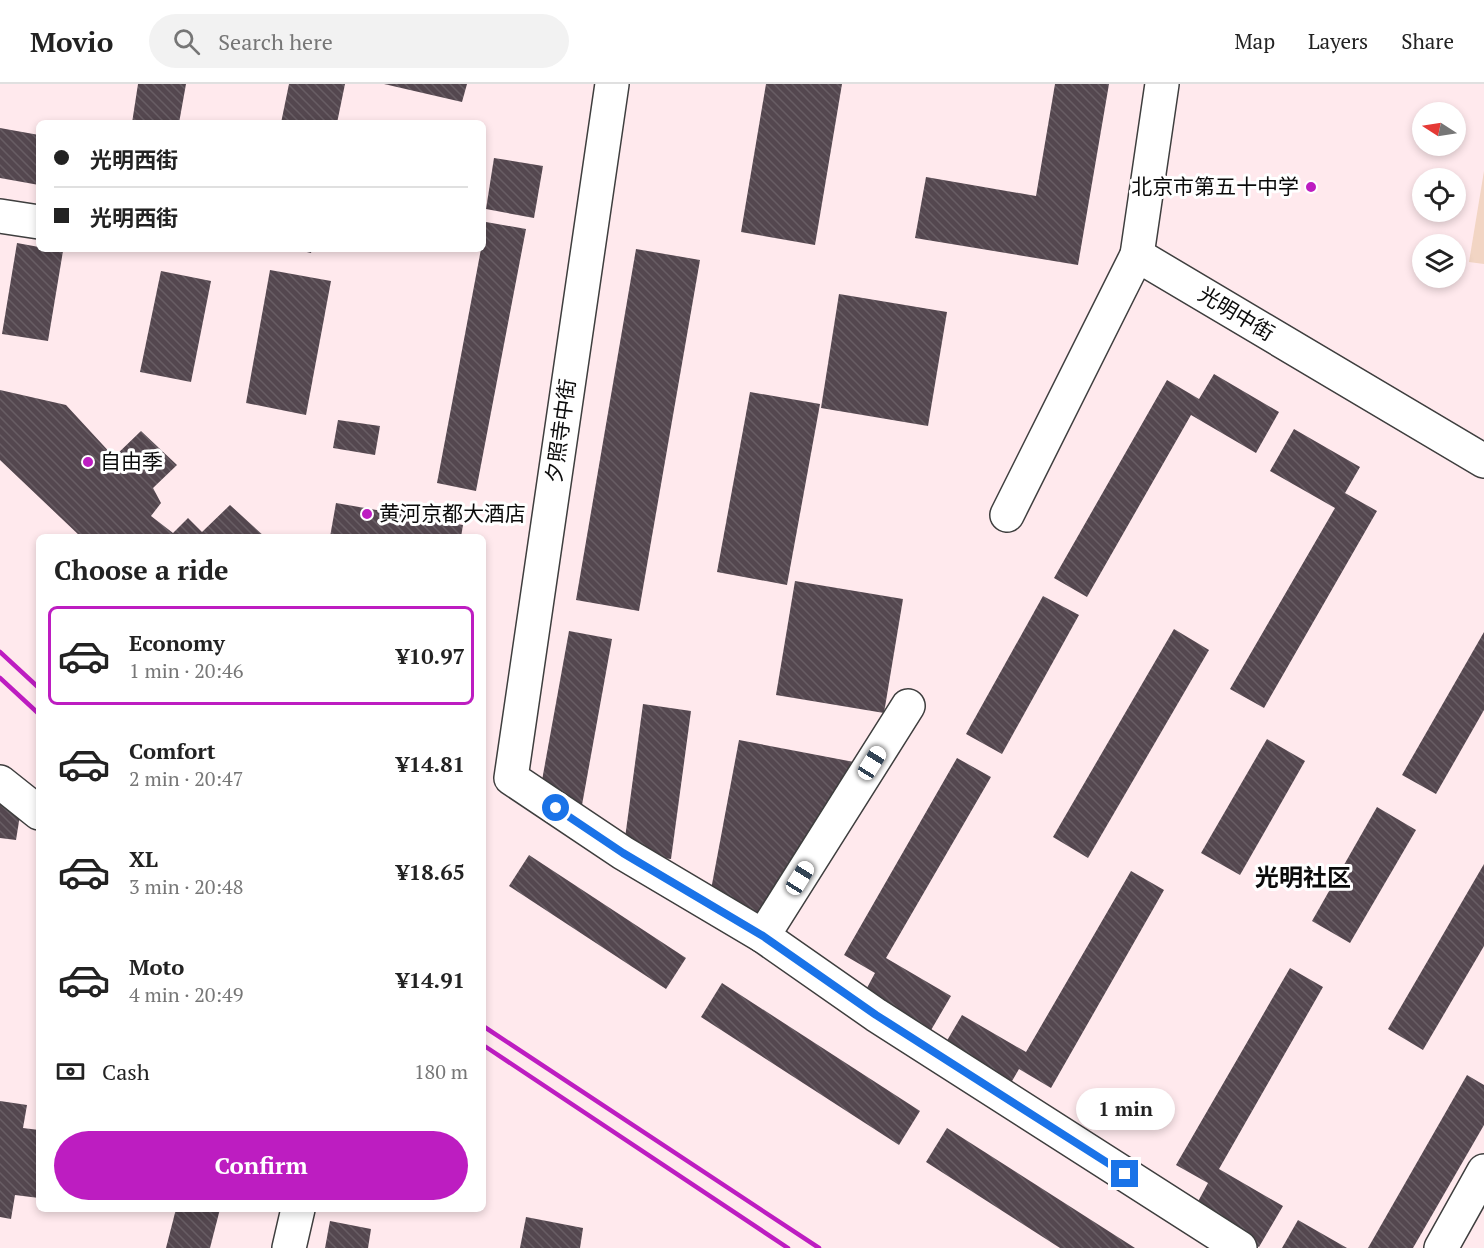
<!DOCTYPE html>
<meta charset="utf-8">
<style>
:root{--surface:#fff;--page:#f2f2f2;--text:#222;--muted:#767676;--line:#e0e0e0;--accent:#bd1dc1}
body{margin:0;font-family:"PT Serif","Noto Sans SC",serif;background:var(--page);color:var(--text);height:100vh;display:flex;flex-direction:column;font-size:22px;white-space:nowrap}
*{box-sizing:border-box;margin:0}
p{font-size:20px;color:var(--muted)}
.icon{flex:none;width:33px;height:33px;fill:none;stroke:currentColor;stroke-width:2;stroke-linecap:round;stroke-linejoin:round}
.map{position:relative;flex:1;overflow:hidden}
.panel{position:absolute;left:36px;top:450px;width:450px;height:678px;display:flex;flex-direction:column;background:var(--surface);border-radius:9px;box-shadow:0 3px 9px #0003}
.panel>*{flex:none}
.top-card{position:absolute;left:36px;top:36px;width:450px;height:132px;border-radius:9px;box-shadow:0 3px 9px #0003;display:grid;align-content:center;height:132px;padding:0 18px;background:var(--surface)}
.needle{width:39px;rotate:282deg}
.controls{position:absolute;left:1412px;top:18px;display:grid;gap:12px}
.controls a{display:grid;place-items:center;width:54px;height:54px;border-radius:50%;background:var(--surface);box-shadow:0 3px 9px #0003;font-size:30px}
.end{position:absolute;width:27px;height:27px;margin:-14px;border:8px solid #1a73e8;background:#fff;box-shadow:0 0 0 3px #fff}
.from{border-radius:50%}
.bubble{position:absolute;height:42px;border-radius:21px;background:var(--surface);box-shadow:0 3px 9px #0003;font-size:20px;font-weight:700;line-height:42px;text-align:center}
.car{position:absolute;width:18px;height:36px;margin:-18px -9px;border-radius:8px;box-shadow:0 0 4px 2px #0007;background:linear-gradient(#fff 24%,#345 0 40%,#fff 0 76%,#345 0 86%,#fff 0)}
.top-card b{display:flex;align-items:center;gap:21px;height:57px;font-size:22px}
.top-card b+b{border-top:2px solid var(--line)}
.top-card i{width:15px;height:15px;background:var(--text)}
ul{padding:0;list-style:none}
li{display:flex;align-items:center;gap:18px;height:99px;margin:0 12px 9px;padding:0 6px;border:3px solid transparent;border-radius:9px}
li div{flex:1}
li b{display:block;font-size:22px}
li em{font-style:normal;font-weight:700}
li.current{border-color:var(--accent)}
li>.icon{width:54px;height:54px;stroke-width:1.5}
h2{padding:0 18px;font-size:27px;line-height:72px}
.pay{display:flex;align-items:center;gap:15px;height:66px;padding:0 18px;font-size:22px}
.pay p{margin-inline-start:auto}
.action{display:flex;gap:12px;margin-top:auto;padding:12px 18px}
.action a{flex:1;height:69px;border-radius:36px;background:var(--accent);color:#fff;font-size:24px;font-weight:700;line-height:69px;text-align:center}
header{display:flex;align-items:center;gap:36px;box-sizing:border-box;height:84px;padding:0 30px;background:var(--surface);border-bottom:2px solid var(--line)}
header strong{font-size:28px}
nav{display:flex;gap:33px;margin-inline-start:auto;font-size:21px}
.search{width:420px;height:54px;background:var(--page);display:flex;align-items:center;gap:15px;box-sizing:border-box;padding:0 21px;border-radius:33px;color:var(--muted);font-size:22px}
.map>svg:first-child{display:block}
.pitch{fill:#f2d5c4}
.building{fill:url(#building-back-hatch)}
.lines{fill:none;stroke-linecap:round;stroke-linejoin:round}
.minor-casing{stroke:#3e3e3e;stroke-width:36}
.minor{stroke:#fff;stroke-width:33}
.rail{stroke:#bd1dc1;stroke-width:4.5}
.route{stroke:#1a73e8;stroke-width:8}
.poi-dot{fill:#bd1dc1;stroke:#fff;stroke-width:2}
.labels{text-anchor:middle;stroke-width:6;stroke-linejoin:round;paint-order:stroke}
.poi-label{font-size:21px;fill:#0b0b0b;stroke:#fff;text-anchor:start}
.street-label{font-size:21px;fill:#0b0b0b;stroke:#fff}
.quarter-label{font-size:24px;font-weight:bold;fill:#0b0b0b;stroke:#fff}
</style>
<header>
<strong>Movio</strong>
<div class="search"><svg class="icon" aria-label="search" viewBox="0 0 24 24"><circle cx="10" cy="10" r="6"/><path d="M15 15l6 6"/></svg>Search here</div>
<nav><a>Map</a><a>Layers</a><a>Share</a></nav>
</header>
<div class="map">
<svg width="1484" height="1164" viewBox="0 0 1484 1164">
<defs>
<pattern id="building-back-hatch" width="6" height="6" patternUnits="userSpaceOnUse" patternTransform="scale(1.5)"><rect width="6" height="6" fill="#54474f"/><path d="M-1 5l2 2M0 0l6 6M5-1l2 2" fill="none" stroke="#685d64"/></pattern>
</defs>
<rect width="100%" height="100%" fill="#ffe9ed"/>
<path class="pitch" d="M1484,87v93l-15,-2z"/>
<g class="building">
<path d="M138,0h48l-7,39h-47z"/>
<path d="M289,0h56l-8,39h-56z"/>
<path d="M384,0h83l-5,18z"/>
<path d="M766,0h76l-27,161 -74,-13z"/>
<path d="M1055,0h54l-31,181 -163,-27 11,-61 110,19z"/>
<path d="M0,44l39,7v50l-39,-7z"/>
<path d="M494,74l49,8 -9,52 -48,-9z"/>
<path d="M486,138l40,7 -50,262 -39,-8 44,-234h2z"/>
<path d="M17,159l22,4v2l24,2 -15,90 -46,-7z"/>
<path d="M294,165h18l-1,4z"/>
<path d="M636,165l64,11 -61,351 -63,-11z"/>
<path d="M270,186l61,11 -25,134 -60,-12z"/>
<path d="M161,187l50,10 -20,101 -51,-10z"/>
<path d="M839,210l108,18 -19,114 -107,-18z"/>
<path d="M1214,290l65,38 -23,41 -65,-38 -104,182 -33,-19 113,-198 32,19z"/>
<path d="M0,306l66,15 48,52 27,-26 36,34 -24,23 8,15 -10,13 22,17 15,-15 14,14 28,-27 35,32h-184l-81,-77z"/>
<path d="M750,308l70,12 -33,181 -70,-13z"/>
<path d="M338,336l42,6 -5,29 -42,-7z"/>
<path d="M1294,345l66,38 -15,26 32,18 -113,197 -34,-19 105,-181 -65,-37z"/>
<path d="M336,419l127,22 -2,12h-131z"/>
<path d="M795,497l108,18 -19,114 -108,-18z"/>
<path d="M1043,512l36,19 -77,139 -36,-20z"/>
<path d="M1174,545l35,21 -121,208 -35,-21z"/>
<path d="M569,547l43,8 -30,166 -43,-8z"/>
<path d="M1484,548v78l-48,84 -34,-19z"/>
<path d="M643,620l48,7 -20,148 -48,-6z"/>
<path d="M1267,655l38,22 -65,114 -39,-22z"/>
<path d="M739,656l115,22 -93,165 -51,-32z"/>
<path d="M957,674l34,19 -105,181 65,38 -24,41 -66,-38 14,-26 -31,-18z"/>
<path d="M0,708l21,17 -5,31 -16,-2z"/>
<path d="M1377,723l39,23 -66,113 -38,-22z"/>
<path d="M529,771l157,103 -20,31 -157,-103z"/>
<path d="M1484,780v82l-61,104 -35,-21z"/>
<path d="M1131,787l33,19 -113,198 -32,-19 -15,26 -66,-39 24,-41 64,37z"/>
<path d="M1290,884l33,19 -104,182 64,37 -24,41 -65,-38 14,-26 -32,-18z"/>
<path d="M722,899l198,128 -21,34 -198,-128z"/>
<path d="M1467,991l17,10v40l-71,123h-45z"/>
<path d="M0,1017l27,4 -4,23 16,2v68l-24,-3 -4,24 -11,-2z"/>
<path d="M947,1044l188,120h-75l-134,-86z"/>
<path d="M176,1125h44l-10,39h-44z"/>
<path d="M526,1133l57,11 -3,20h-60z"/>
<path d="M1298,1136l49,28h-65z"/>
<path d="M330,1137l41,8 -3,19h-43z"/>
</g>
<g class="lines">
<g class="minor-casing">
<g id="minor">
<path d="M612,0l-101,694 112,75 140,83 113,79 364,233"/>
<path d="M1162,0l-25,171 347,206"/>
<path d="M0,132l39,6"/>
<path d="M1007,431l130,-260"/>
<path d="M0,698l39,31"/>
<path d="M763,852l145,-230"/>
<path d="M289,1164l9,-39"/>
<path d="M1441,1164l43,-77"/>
</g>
</g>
<use href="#minor" class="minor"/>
<g class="rail">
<path d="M0,568l39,36"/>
<path d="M0,594l39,36"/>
<path d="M483,942l336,222"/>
<path d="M483,961l305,203"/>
</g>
</g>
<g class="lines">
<path class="route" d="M556,724l67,45 140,83 113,79 249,159"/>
</g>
<g class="poi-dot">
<circle cx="1311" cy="103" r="6"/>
<circle cx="88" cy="378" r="6"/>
<circle cx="367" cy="430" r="6"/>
</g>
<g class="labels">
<g class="poi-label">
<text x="1299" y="110" text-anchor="end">北京市第五十中学</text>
<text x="100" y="385">自由季</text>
<text x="379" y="437">黄河京都大酒店</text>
</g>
<g class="street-label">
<text transform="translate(1236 230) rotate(31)" y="7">光明中街</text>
<text transform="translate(561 347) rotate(-82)" y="7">夕照寺中街</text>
</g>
<g class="quarter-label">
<text x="1303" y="802">光明社区</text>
</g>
</g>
</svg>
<div class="controls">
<a><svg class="needle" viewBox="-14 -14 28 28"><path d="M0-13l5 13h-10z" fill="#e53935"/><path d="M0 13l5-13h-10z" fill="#767676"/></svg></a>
<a><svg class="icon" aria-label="locate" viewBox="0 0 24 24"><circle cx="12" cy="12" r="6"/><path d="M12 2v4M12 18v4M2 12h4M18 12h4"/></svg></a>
<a><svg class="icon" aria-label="layers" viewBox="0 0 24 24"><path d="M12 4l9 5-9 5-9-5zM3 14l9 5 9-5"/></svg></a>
</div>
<i class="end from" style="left:556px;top:724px"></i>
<i class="end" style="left:1125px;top:1090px"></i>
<div class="bubble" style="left:1076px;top:1004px;width:99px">1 min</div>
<i class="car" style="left:872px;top:679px;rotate:32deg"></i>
<i class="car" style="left:800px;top:794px;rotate:32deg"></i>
<div class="top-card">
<b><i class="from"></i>光明西街</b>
<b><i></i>光明西街</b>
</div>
<section class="panel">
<h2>Choose a ride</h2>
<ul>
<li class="current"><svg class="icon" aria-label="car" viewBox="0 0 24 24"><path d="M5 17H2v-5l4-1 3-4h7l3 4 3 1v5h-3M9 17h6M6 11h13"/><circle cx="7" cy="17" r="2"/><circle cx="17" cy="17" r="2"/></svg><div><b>Economy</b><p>1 min · 20:46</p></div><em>¥10.97</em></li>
<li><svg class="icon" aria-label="car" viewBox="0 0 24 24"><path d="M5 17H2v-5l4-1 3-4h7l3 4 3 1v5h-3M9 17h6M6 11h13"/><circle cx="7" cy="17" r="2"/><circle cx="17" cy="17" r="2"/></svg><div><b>Comfort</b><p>2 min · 20:47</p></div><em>¥14.81</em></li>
<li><svg class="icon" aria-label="car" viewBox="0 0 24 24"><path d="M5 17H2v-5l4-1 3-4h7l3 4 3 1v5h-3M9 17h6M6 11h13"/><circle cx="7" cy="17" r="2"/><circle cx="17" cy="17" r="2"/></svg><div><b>XL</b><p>3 min · 20:48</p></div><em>¥18.65</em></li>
<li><svg class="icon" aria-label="car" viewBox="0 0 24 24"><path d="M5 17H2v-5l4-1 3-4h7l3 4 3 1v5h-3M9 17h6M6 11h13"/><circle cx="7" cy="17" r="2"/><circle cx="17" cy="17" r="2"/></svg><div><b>Moto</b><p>4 min · 20:49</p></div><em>¥14.91</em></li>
</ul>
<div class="pay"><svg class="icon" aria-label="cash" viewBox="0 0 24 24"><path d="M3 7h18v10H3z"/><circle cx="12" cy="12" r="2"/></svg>Cash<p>180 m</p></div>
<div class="action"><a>Confirm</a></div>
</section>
</div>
